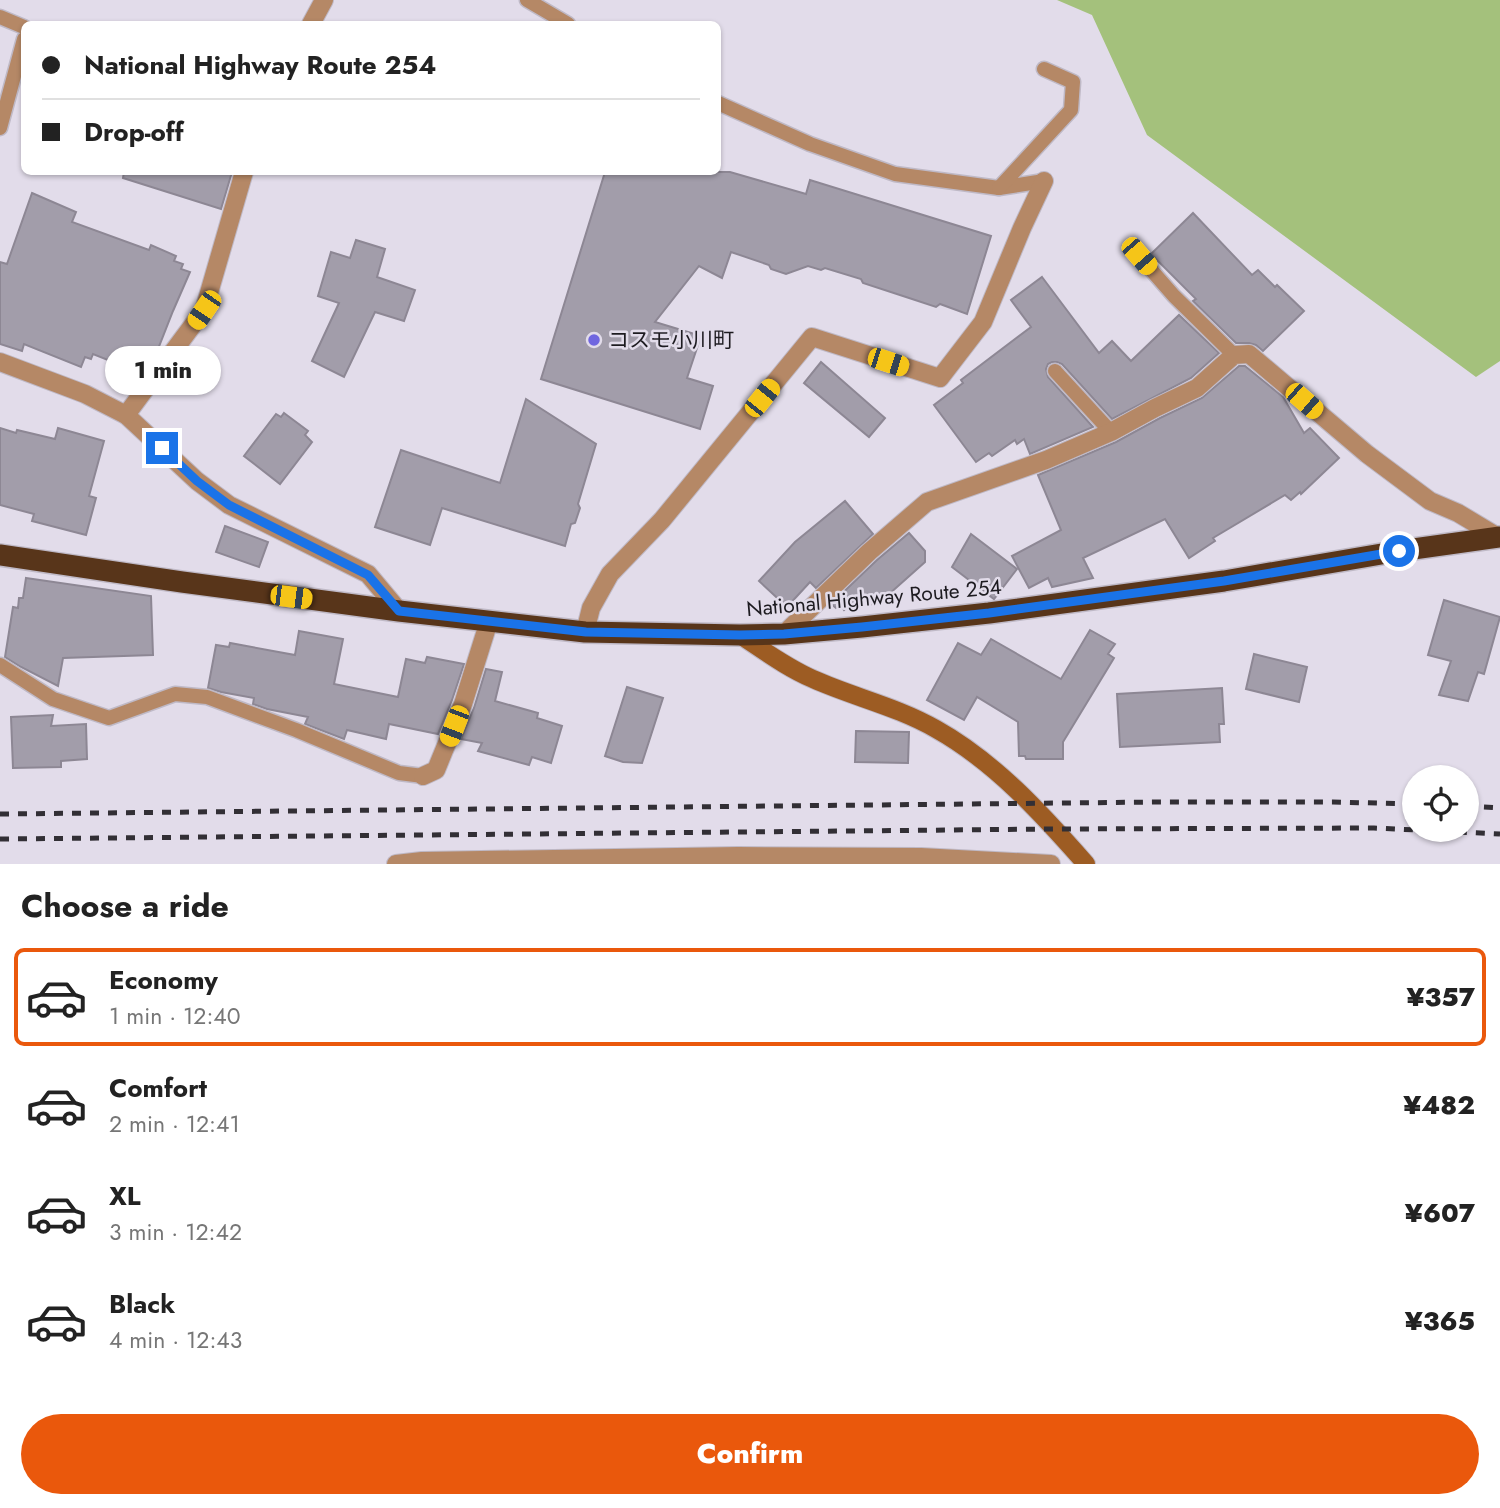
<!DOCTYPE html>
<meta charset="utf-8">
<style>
:root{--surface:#fff;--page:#f2f2f2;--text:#222;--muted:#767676;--line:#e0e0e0;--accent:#ea580c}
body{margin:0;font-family:Jost,"Noto Sans JP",sans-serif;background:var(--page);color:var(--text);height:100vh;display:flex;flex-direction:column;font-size:26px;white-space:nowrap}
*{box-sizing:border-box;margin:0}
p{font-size:23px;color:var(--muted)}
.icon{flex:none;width:38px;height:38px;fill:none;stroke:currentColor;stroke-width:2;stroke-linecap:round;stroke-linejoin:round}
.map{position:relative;height:864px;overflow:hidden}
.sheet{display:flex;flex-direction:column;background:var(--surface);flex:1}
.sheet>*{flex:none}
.hud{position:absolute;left:21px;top:21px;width:700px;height:154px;border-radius:10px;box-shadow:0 2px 5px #0004;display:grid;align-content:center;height:154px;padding:0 21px;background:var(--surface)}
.fabs{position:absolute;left:1402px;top:765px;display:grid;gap:14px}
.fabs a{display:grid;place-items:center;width:77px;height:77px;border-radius:50%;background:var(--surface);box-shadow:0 2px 5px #0004;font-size:35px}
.end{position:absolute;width:32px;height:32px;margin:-16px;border:9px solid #1a73e8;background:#fff;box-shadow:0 0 0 4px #fff}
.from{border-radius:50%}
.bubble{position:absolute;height:49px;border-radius:24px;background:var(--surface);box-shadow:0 2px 5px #0004;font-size:23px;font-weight:800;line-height:49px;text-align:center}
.car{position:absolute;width:21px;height:42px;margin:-21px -10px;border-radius:9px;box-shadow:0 0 5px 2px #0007;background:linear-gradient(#f5c518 24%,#345 0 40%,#f5c518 0 76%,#345 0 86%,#f5c518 0)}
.hud b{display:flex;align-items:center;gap:24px;height:66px;font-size:26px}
.hud b+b{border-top:2px solid var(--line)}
.hud i{width:18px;height:18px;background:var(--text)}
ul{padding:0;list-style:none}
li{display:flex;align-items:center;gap:21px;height:98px;margin:0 14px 10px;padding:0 7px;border:4px solid transparent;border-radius:10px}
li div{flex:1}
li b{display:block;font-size:26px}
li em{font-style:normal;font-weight:800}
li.active{border-color:var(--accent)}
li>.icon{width:63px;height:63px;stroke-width:1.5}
h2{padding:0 21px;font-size:32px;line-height:84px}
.primary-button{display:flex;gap:14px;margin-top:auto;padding:14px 21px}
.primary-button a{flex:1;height:80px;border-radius:42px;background:var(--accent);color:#fff;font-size:28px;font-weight:800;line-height:80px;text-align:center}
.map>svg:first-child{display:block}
.green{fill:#a4c17c}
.building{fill:#a29daa;stroke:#8d8794;stroke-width:2}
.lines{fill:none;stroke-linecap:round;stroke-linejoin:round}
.lane-casing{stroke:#bfb9c6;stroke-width:17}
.street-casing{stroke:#bfb9c6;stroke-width:20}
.secondary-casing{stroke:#bfb9c6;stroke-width:20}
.highway-casing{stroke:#bfb9c6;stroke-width:24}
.lane{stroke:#b58866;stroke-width:14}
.street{stroke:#b58866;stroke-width:18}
.secondary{stroke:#9d5c23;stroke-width:18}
.highway{stroke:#58351a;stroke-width:21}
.rail{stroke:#322f35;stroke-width:5;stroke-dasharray:9 9;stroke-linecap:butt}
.route{stroke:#1a73e8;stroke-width:9}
.poi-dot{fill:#7066e0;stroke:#e2dcea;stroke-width:2.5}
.labels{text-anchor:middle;stroke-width:5;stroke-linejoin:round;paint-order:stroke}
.poi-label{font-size:21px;fill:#1d1b20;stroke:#e2dcea;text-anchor:start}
.street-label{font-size:21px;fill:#1d1b20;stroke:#e2dcea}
</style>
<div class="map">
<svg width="1500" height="864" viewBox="0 0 1500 864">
<rect width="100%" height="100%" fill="#e2dcea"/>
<path class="green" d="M1057,0h443v361l-24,16 -329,-242 -55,-120z"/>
<g class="building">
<path d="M124,172h108l-11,37 -98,-31z"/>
<path d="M605,172h125l76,22 4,-14 181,56 -24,78 -27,-10 -4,3 -30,-10 -43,-14 -2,-4 -36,-11 -4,2 -13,-4 -22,8 -15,-5 -2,-4 -38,-13 -9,26 -23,-12 -44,56 46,14 -14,42 26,8 -13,43 -159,-50z"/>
<path d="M32,193l44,19 -4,10 77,28 2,-5 25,11 -2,5 9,3 -2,5 9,3 -17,39 -17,43 -4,-2 -4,8 -5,-1 -5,13 -45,-18 -2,5 -6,-2 -4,10 -57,-23 -2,7 -22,-7v-82l7,2z"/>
<path d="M1193,213l59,62 6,-5 17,17 2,-2 27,26 -41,40 -7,-6 -7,-2h-13l-43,-42 3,-2 -45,-45z"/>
<path d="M356,240l29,9 -8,28 38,13 -11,31 -29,-9 -31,65 -32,-16 27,-58 -21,-7 13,-44 19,6z"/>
<path d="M1042,277l57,76 13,-12 19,20 48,-46 40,38 -28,25 -79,41 -50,-55 -5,-2h-5l-4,2 -2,5 2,8 45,50 -63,27 -6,-15 -7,5 -2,-4 -23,16 -3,-3 -13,9 -42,-57 29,-22 -2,-3 70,-53 -20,-27z"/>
<path d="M821,362l64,56 -16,19 -65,-54z"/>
<path d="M1239,366h6l38,31 21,36 6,-5 29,30 -38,36 -1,-2 -9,8 -6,-5 -72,43 2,3 -26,17 -24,-39 -82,39 10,20 -41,9 -4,-9 -19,10 -17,-32 49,-26 -23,-55 78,-33 44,-24 42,-20z"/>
<path d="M526,399l70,45 -18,60 2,4 -5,15 -4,1 -6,22 -123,-38 -12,37 -55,-18 26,-77 99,33z"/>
<path d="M284,413l24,18 -3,4 7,7 -32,42 -36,-28 32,-42 5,3z"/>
<path d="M0,428l16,5 1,-3 38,9 3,-11 46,13 -15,55 7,2 -10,37 -54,-14 2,-7 -34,-9z"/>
<path d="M845,501l28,33 -57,54 -6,-6 -23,25 -28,-26 36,-39z"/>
<path d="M225,526l43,16 -9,25 -43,-15z"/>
<path d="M909,533l16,18v11l-37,33h-5l-14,11 -10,-10 -15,14 -4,-5 -4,3 -5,-4 46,-44z"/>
<path d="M971,534l46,35 -23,30 -42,-32z"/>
<path d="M26,578l125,18 2,59 -90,3 -5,28 -37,-19 -16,-10 8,-50 5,1 1,-10h4z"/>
<path d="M1444,600l56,17 -16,57 -6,-2 -10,29 -29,-6 12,-34 -23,-6z"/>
<path d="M1090,630l25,14 -7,10 6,4 -51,84v17h-37l-1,-3h-6l-1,-34 -41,-25 -13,23 -37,-20 31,-57 23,12 10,-16 70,40z"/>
<path d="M299,631l44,8 -9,45 64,13 8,-38 19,4 2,-6 37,7 -12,36 -14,34 -49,-10 -3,15 -39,-9 -3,9 -39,-15 3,-7 -41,-8 -14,-5 1,-6 -33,-6 -13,-4 8,-43 13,2 1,-4 65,12z"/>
<path d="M1254,654l53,13 -8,35 -53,-13z"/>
<path d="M486,669l16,3 -7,29 43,12 -1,5 25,8 -11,37 -19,-6 -3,8 -51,-14 4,-8 -21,-4 13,-31z"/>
<path d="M627,687l36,11 -21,65 -19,-1 -18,-6z"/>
<path d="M1222,688l2,36h-5l1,18 -100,5 -3,-53z"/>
<path d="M53,715l-2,11 35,-2 1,35 -26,2v6l-48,1 -2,-51z"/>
<path d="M856,731l53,1 -1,31 -53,-1z"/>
</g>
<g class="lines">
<g class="lane-casing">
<g id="lane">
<path d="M527,0l41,24"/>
<path d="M0,17l24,10"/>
<path d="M718,103l92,41 85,30 104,14 45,-7"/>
<path d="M0,128l24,-89"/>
<path d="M999,188l72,-78 2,-28 -29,-13"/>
<path d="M1139,256l35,40 60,59"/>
<path d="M1055,371l56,61"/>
<path d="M0,665l53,34 56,19 66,-24 32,3 89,33 103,43 24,3"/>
</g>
</g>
<g class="street-casing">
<g id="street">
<path d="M311,24l13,-24"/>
<path d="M0,362l85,32 41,21 71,66 32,24 139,69 31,37"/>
<path d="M126,415l78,-105 40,-138"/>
<path d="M585,632l6,-24 19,-34 52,-54 150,-183 128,41 43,-56 39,-94 22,-47"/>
<path d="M784,634l85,-82 58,-50 119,-42 65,-28 44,-24 42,-20 37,-33 15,-1 118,100 63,47 28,12 40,24"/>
<path d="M423,776l13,-6 27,-66 26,-83"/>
<path d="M396,864l26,-3 316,-5 183,1 130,7"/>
</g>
</g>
<g class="secondary-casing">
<path id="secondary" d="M740,635c23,15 47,33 73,44 40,18 85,28 123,50 59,33 106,85 150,135"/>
</g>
<g class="highway-casing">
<path id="highway" d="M0,555l182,27 217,29 186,21 155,3 44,-1 78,-7 127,-14 235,-32 175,-30 101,-14"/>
</g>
<use href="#lane" class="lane"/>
<use href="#street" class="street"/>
<use href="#secondary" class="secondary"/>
<use href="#highway" class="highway"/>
<g class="rail">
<path d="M1466,806l34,2"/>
<path d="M0,814l1160,-12h173l81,2"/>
<path d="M0,839l1055,-10 319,-1 126,6"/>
</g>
</g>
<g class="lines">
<path class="route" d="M162,448l35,33 32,24 139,70 31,36 187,21 154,3 44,-1 78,-7 127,-14 235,-32 175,-30"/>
</g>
<circle class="poi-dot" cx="594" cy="340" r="7"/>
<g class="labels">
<g class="poi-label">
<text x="608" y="347">コスモ小川町</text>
</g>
<g class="street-label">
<text transform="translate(874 598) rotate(-5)" y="7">National Highway Route 254</text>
</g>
</g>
</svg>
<div class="fabs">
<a><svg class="icon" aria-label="locate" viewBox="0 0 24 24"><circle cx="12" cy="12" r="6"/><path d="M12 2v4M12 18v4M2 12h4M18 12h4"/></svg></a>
</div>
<i class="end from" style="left:1399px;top:551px"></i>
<i class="end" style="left:162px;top:448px"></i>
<div class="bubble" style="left:105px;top:346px;width:116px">1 min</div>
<i class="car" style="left:1139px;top:256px;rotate:139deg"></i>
<i class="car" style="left:204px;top:310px;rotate:214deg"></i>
<i class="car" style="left:888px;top:362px;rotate:108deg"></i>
<i class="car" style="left:762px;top:398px;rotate:39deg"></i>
<i class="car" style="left:1304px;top:401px;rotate:131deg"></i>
<i class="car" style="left:291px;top:597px;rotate:97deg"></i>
<i class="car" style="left:454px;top:726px;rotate:201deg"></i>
<div class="hud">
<b><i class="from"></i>National Highway Route 254</b>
<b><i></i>Drop-off</b>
</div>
</div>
<section class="sheet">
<h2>Choose a ride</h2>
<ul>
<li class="active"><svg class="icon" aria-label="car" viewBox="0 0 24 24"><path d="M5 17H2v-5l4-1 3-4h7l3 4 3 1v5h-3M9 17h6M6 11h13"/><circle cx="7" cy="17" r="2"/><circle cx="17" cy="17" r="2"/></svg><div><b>Economy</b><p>1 min · 12:40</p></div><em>¥357</em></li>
<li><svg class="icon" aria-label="car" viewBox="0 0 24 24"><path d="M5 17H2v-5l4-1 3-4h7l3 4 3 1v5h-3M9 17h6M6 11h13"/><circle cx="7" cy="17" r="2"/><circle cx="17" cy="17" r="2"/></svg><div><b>Comfort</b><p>2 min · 12:41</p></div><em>¥482</em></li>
<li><svg class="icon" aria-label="car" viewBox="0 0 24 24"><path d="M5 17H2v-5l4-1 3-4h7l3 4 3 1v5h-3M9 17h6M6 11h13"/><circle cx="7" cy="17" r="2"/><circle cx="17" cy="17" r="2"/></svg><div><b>XL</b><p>3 min · 12:42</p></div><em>¥607</em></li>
<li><svg class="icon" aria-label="car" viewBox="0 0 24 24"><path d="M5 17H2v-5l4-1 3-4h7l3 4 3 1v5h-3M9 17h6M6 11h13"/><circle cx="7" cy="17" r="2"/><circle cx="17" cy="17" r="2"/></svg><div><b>Black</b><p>4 min · 12:43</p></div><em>¥365</em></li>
</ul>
<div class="primary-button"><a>Confirm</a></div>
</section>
